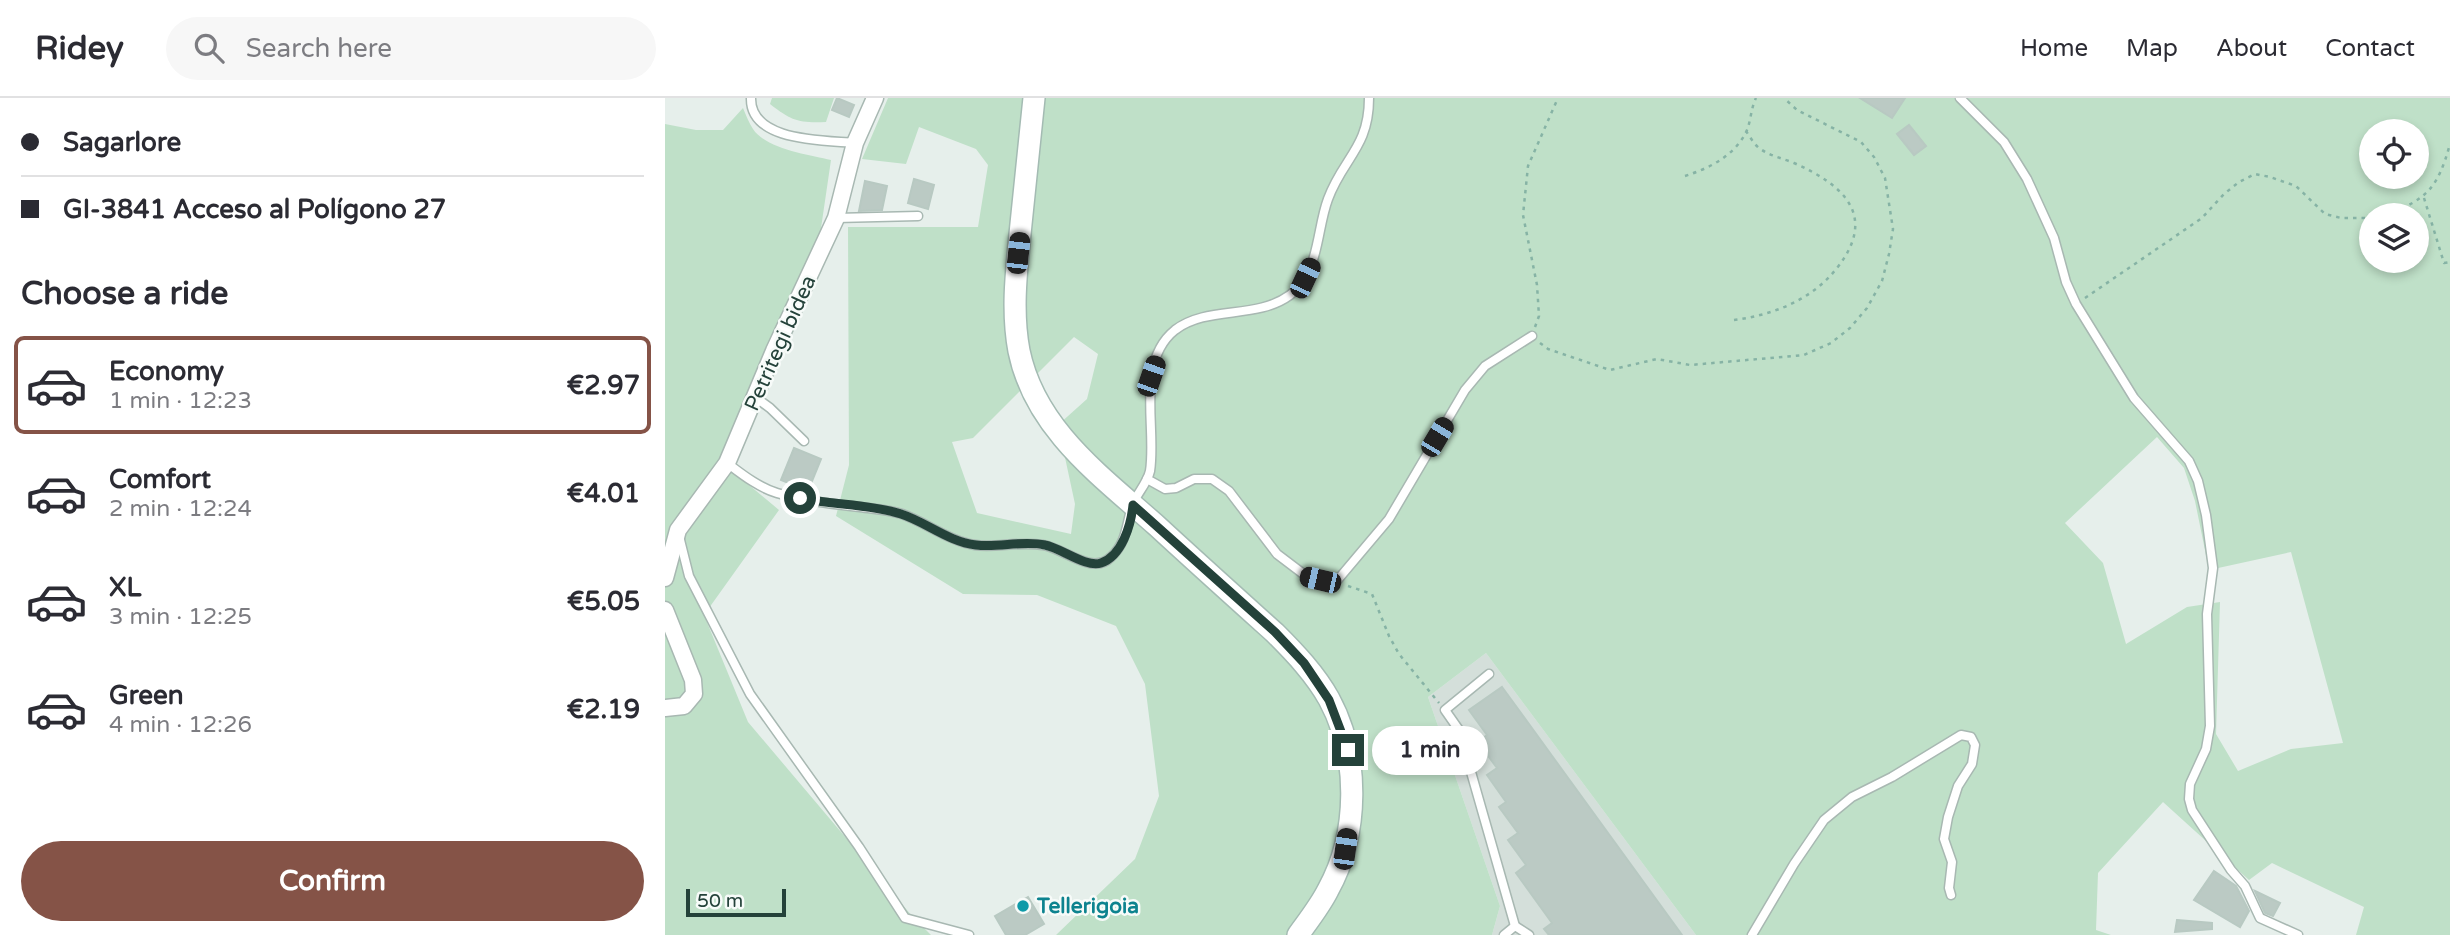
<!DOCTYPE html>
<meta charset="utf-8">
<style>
:root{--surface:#fff;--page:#f7f7f7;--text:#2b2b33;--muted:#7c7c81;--line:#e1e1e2;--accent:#855347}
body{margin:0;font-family:"Varela Round",sans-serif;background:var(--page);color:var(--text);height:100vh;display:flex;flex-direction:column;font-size:26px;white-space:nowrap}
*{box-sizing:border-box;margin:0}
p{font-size:23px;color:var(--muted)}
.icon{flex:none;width:38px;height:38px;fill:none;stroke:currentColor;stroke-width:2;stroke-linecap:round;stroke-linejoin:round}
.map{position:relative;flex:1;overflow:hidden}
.details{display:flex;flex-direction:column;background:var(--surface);width:665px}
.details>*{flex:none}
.banner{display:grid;align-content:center;height:154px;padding:0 21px;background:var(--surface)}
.fabs{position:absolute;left:1694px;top:21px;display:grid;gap:14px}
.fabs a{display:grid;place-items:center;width:70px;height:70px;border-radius:50%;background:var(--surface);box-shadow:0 4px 10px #0003;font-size:35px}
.scale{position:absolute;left:21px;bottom:18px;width:100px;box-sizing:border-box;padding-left:7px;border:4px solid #24423a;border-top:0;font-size:19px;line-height:24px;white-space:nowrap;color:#24423a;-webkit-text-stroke:5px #f7fbf9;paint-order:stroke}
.end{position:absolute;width:32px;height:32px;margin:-16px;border:9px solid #24423a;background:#fff;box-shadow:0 0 0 4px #fff}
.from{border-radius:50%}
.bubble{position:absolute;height:49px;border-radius:24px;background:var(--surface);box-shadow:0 4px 10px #0003;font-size:23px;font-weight:700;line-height:49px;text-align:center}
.car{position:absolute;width:21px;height:42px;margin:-21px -10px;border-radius:9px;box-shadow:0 0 5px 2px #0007;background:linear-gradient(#222 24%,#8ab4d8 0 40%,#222 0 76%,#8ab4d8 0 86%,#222 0)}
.banner b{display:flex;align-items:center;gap:24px;height:66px;font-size:26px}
.banner b+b{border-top:2px solid var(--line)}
.banner i{width:18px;height:18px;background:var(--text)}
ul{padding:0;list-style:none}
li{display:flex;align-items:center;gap:21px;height:98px;margin:0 14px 10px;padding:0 7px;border:4px solid transparent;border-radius:10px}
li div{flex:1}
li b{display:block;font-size:26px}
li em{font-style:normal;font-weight:700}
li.current{border-color:var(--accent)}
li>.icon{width:63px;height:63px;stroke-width:1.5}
h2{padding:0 21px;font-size:32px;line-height:84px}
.primary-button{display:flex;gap:14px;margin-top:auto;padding:14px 21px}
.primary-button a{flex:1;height:80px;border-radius:42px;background:var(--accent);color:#fff;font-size:28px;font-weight:700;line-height:80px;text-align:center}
header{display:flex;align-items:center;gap:42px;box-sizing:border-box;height:98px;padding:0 35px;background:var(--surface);border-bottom:2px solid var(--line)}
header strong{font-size:33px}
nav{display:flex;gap:38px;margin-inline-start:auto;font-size:24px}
.search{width:490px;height:63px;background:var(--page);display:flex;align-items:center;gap:18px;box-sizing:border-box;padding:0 24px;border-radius:38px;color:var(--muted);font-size:26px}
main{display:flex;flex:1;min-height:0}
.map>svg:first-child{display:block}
.built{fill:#d4dfda}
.green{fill:#bfe0c8;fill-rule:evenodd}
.building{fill:#bbcac4;stroke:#b8c9c2;stroke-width:2}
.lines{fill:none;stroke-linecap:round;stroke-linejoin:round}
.lane-casing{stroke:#a8b8b2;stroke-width:11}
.street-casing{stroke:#a8b8b2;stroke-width:19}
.secondary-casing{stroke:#a4bbb3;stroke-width:24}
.path{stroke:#86b3a5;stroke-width:2.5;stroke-dasharray:3.5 5;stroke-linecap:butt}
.lane{stroke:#fff;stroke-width:8}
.street{stroke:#fff;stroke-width:16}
.secondary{stroke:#fff;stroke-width:21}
.route{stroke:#24423a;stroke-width:9}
.culture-dot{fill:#0f9aa8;stroke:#f7fbf9;stroke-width:2.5}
.labels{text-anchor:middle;stroke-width:5;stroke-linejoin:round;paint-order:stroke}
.street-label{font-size:21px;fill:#24423a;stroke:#f7fbf9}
.culture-label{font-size:21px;font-weight:bold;fill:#0d838f;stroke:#f7fbf9;text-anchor:start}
</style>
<header>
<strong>Ridey</strong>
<div class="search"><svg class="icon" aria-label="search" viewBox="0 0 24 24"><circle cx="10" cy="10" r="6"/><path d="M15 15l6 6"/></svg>Search here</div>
<nav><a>Home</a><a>Map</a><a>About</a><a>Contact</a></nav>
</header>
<main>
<section class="details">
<div class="banner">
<b><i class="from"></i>Sagarlore</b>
<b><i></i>GI-3841 Acceso al Polígono 27</b>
</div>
<h2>Choose a ride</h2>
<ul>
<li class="current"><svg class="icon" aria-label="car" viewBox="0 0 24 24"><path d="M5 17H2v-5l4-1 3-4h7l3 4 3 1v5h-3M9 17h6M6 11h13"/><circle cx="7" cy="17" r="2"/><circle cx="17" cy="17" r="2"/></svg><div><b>Economy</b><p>1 min · 12:23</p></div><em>€2.97</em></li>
<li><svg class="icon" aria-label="car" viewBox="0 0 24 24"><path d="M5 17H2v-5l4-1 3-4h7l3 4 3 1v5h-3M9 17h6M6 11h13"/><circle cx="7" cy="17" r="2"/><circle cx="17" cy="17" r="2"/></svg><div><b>Comfort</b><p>2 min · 12:24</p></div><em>€4.01</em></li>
<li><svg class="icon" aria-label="car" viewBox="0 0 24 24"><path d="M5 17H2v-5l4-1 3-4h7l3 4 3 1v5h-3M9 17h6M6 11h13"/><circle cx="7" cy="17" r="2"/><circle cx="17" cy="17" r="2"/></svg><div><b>XL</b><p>3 min · 12:25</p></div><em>€5.05</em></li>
<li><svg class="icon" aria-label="car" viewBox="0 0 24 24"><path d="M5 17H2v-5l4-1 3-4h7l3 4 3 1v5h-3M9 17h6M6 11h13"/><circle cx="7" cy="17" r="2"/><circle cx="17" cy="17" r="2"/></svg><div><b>Green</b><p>4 min · 12:26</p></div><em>€2.19</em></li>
</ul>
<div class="primary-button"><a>Confirm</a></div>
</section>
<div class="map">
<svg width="1785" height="837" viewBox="0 0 1785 837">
<rect width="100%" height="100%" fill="#e6efeb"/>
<path class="built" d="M821,555l210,282h-204l8,-29 -72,-209z"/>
<g class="green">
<path d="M107,0h62l-8,24c-28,1 -34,-1 -56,-18z"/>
<path d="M223,0h1562v837h-94l8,-28 -92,-44 -23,17 -86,-78 -65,71 -2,57 15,5h-415l-210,-282 -58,44 72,209 -8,29h-436l79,-76 24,-63 -14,-112 -29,-58 -79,-31 -74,-1 -127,-78 13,-51 -1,-238h130l10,-62 -12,-16 -57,-22 -13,37 -44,-5zM1706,33h46v46h-46zM1706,117h46v46h-46zM409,239l24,17 -11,45 -29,26 17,79 -4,30 -94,-21 -25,-71 21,-4zM1492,339l27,31 11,33 14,69 82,-18 52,191 -52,6 -53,22 -22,-37 4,-132 -33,5 -61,37 -23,-81 -38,-40z"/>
<path d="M78,10c3,7 6,15 10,21 13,20 56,26 78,31l-11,75 -101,225 60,50 -75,105 44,107 164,194 19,19h-266v-811l31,6h27z"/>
</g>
<g class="building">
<path d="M172,0l17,7 -5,12 -17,-7z"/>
<path d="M1195,0h45l-13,20z"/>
<path d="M1244,27l17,21 -12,9 -17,-21z"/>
<path d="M249,81l20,6 -6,24 -20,-6z"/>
<path d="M200,83l22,5 -5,24 -23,1z"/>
<path d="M129,350l27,11 -13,32 -27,-11z"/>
<path d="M837,589l180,248h-133l-5,-6 8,-6 -36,-50 10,-8 -18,-25 10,-7 -19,-26 7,-5 -19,-27 10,-7 -19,-26 9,-7 -18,-25z"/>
<path d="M1549,773l22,15 13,25 -9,16 -46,-27z"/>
<path d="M1590,793l25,12 -7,13 -8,-3z"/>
<path d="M363,799l16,27 -19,11h-19l-11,-19z"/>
<path d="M1512,822l35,3v6l-37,3z"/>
</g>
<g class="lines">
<g class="lane-casing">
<g id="lane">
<path d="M86,0c-1,44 73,42 104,45"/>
<path d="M1295,0l44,44 23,37 27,59 12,44 10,22 58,94 55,63 9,20 8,34 7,53 -6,46 3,112 -4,23 -16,35 -1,15 3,11 39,60 14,16 15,32 38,17"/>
<path d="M171,120l82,-2"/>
<path d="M90,299l15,11 34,33"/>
<path d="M62,365c16,12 31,24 50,30 27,8 55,11 83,14 13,2 29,3 42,7 25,9 47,27 73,31 21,3 44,-4 68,0 21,3 49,31 68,12 17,-16 15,-34 22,-53 4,-11 14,-20 17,-33 7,-43 -15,-109 25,-141 33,-25 81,-10 115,-35 30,-23 26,-64 38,-96 15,-41 41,-51 41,-101"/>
<path d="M482,381l18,10 11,-1 18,-9h18l17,12 48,63 29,22 29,7 54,-64 76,-129 20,-24 47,-30"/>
<path d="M14,438l10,40 61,118 109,153 46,71 64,17"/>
<path d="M824,576l-44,36 14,20 56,196"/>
<path d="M839,837l11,-9 14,9"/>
<path d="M1087,837l42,-71 30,-44 28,-23 40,-20 69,-42 10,2 4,8 -3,19 -14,22 -10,31 -4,22 8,23 -3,26 2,7"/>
</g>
</g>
<g class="street-casing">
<g id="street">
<path d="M0,480l13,-48 49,-67 47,-112 62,-133 19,-75 20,-45"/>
<path d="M0,512l28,70 1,14 -10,12 -19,2"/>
</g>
</g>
<g class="secondary-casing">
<path id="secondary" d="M369,0c-4,42 -9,84 -13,126 -4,42 -10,85 -2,127 16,78 82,125 138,175 39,36 78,71 118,107 20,20 40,41 54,66 31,57 30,135 -1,191 -8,16 -20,31 -30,45"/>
</g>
<g class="path">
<path d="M1020,78c25,-8 51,-21 62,-46 4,-10 4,-22 9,-32"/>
<path d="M1759,100l20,65 6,-1"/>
<path d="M1721,117c42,-16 52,-28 64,-71"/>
<path d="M1420,200l117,-80 22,-24 15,-12 16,-8 15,3 26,9 29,28 16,4h30"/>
<path d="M1069,222c39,-5 78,-20 103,-52 41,-52 7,-83 -43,-105 -12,-5 -24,-7 -35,-15 -5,-4 -9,-11 -13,-17"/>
<path d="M870,229l4,-11 -2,-31 -14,-70 5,-49 30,-68"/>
<path d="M875,245l8,6 62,21 47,-11 33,6 114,-10 27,-12 19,-15 17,-20 15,-27 7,-27 4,-25 -8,-51 -11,-21 -13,-15 -64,-32 -13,-12"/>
<path d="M683,488l24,8 17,42 10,18 40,49"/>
</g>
<use href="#lane" class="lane"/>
<use href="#street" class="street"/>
<use href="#secondary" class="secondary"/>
</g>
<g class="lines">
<path class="route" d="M135,400c32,7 70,6 101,16 25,8 48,28 75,31 23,3 46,-5 69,0 16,3 41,23 56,18 21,-7 30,-38 32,-58l142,127 29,31 25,37 19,50"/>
</g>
<circle class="culture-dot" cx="358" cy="808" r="7"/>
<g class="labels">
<g class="street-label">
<text transform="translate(115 245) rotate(-66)" y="7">Petritegi bidea</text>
</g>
<g class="culture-label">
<text x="372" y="815">Tellerigoia</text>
</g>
</g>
</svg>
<div class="fabs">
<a><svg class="icon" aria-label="locate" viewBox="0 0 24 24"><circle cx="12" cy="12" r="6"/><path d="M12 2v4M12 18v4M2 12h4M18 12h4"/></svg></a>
<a><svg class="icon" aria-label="layers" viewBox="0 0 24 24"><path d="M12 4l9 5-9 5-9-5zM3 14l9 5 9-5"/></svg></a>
</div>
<div class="scale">50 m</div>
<i class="end from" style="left:135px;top:400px"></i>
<i class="end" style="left:683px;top:652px"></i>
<div class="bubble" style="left:707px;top:628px;width:116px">1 min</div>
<i class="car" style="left:353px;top:155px;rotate:6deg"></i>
<i class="car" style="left:640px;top:180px;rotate:25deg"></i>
<i class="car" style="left:486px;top:278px;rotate:19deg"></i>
<i class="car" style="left:772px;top:339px;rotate:31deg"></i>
<i class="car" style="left:655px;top:482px;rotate:283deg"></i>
<i class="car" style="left:680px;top:751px;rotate:8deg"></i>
</div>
</main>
